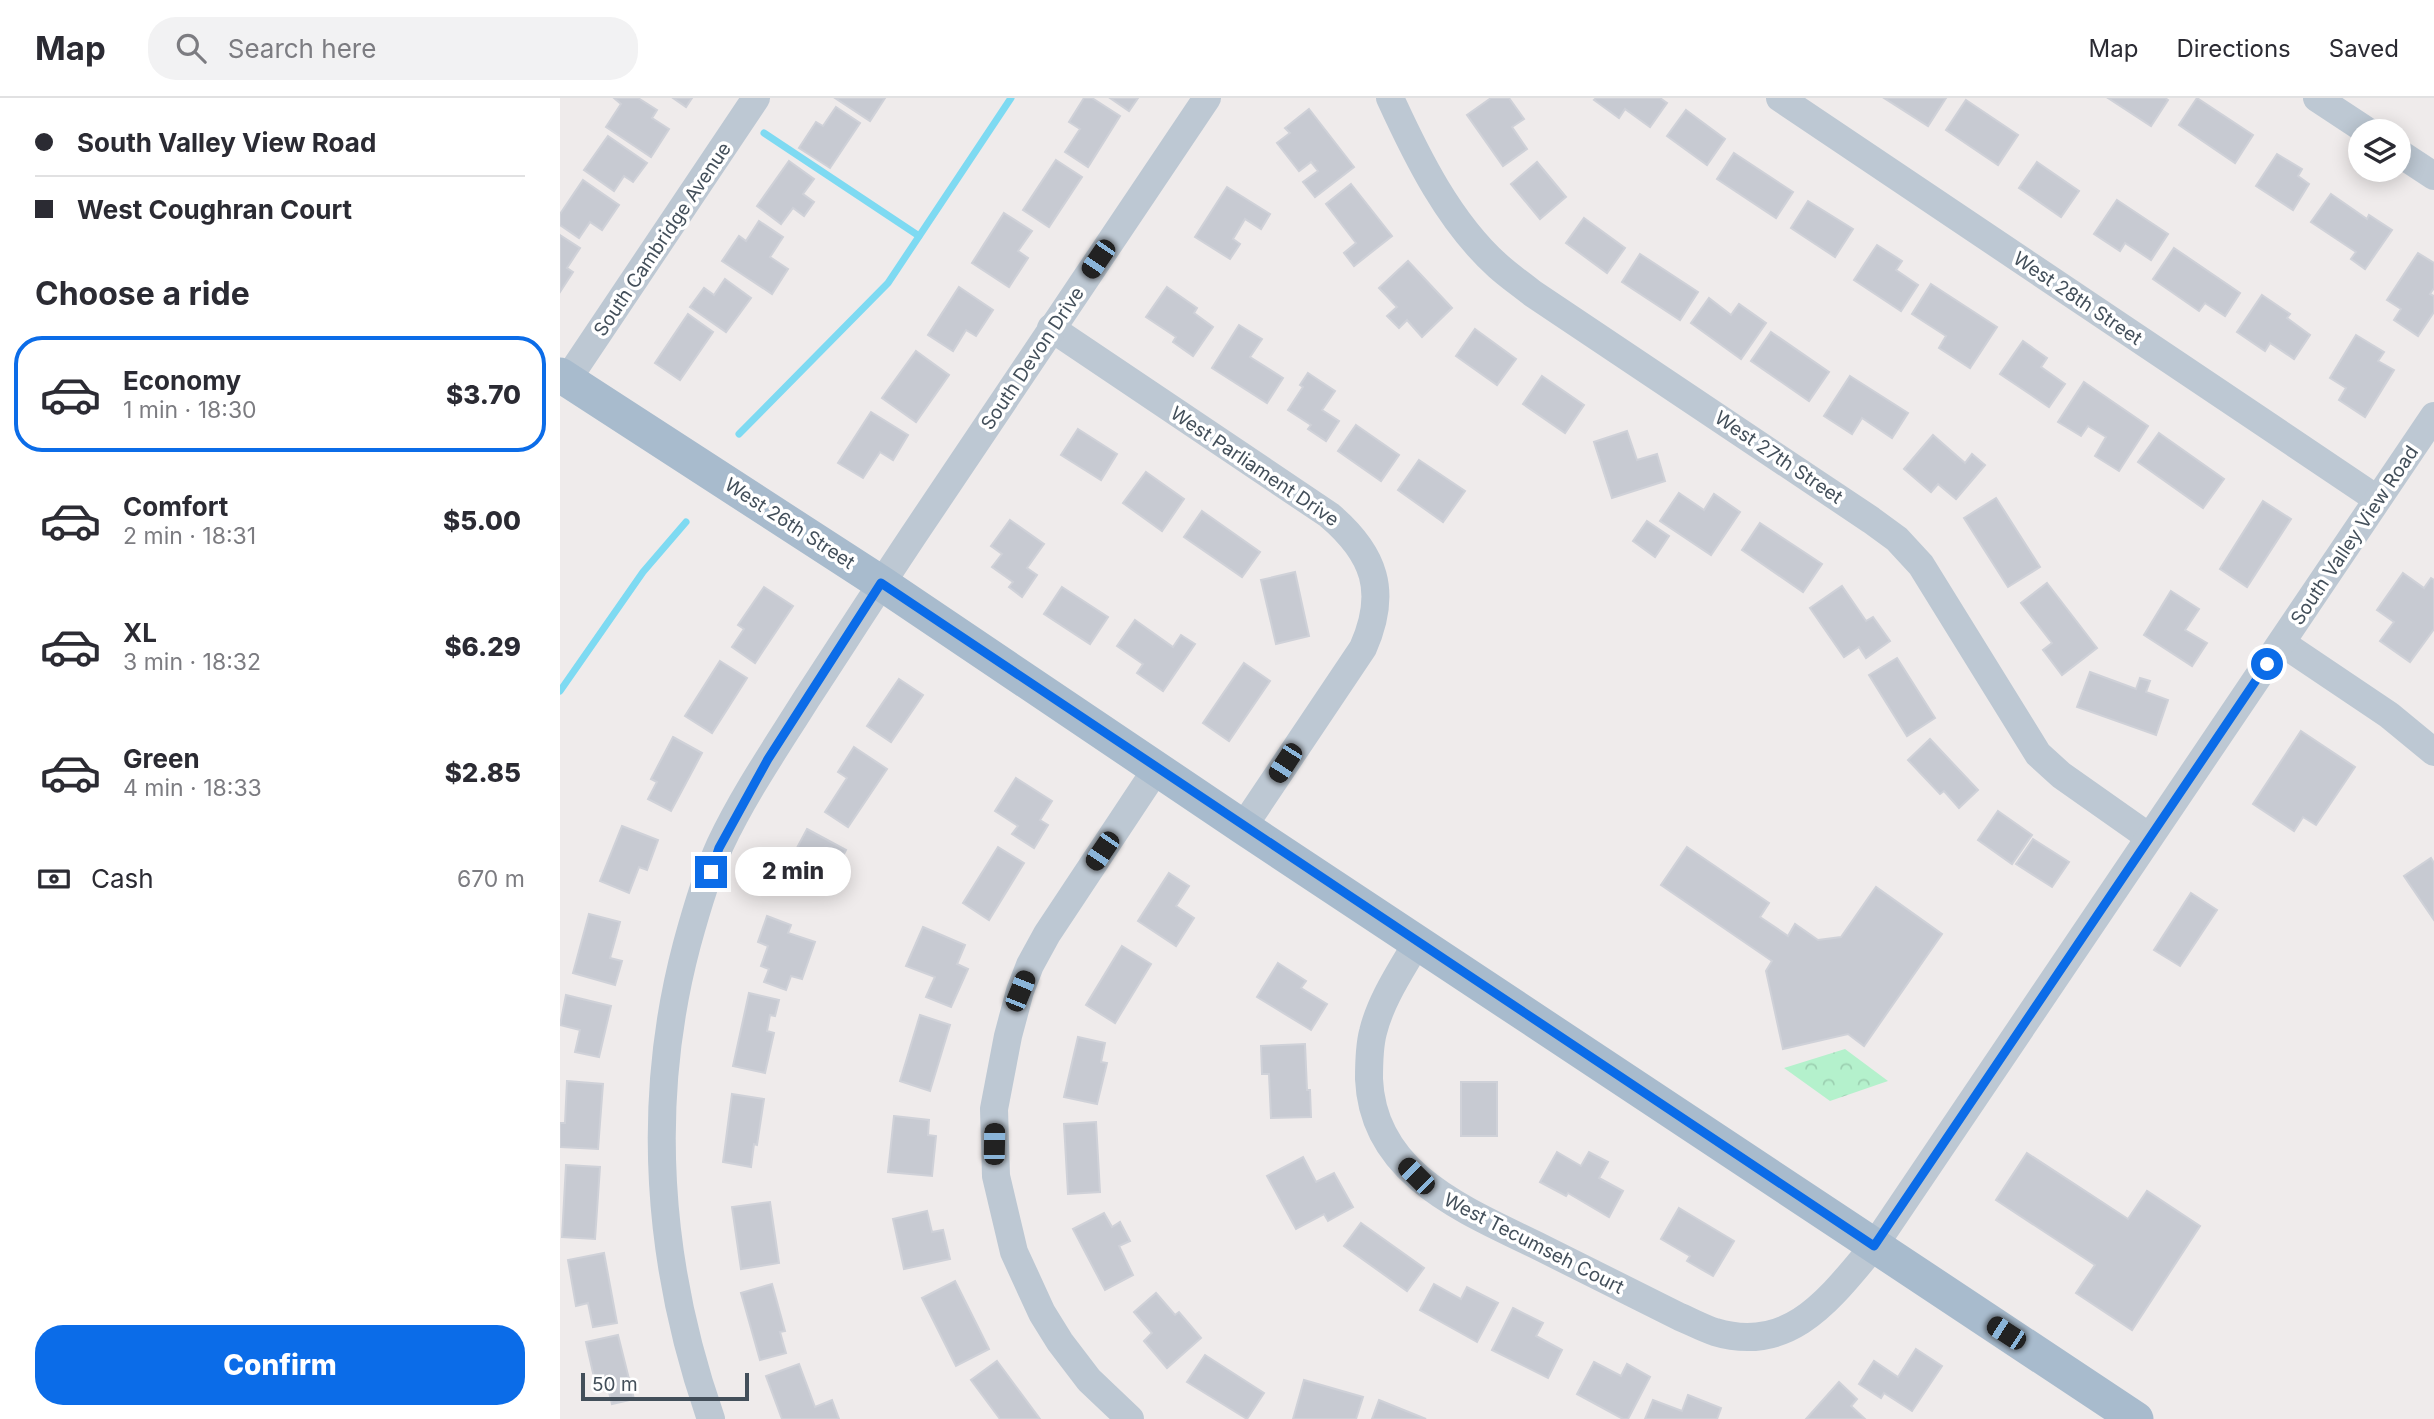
<!DOCTYPE html>
<meta charset="utf-8">
<style>
:root{--surface:#fff;--page:#f2f2f3;--text:#2b2b33;--muted:#7c7c81;--line:#e1e1e2;--accent:#0b6ce8}
body{margin:0;font-family:Inter,sans-serif;background:var(--page);color:var(--text);height:100vh;display:flex;flex-direction:column;font-size:26px;white-space:nowrap}
*{box-sizing:border-box;margin:0}
p{font-size:23px;color:var(--muted)}
.icon{flex:none;width:38px;height:38px;fill:none;stroke:currentColor;stroke-width:2;stroke-linecap:round;stroke-linejoin:round}
.map{position:relative;flex:1;overflow:hidden}
.side{display:flex;flex-direction:column;background:var(--surface);width:560px}
.side>*{flex:none}
.top-card{display:grid;align-content:center;height:154px;padding:0 35px;background:var(--surface)}
.fabs{position:absolute;left:1788px;top:21px;display:grid;gap:14px}
.fabs a{display:grid;place-items:center;width:63px;height:63px;border-radius:50%;background:var(--surface);box-shadow:0 4px 18px #0003;font-size:35px}
.scale{position:absolute;left:21px;bottom:18px;width:168px;box-sizing:border-box;padding-left:7px;border:4px solid #434f5a;border-top:0;font-size:19px;line-height:24px;white-space:nowrap;color:#434f5a;-webkit-text-stroke:5px #fff;paint-order:stroke}
.end{position:absolute;width:32px;height:32px;margin:-16px;border:9px solid #0b6ce8;background:#fff;box-shadow:0 0 0 4px #fff}
.from{border-radius:50%}
.bubble{position:absolute;height:49px;border-radius:24px;background:var(--surface);box-shadow:0 4px 18px #0003;font-size:23px;font-weight:800;line-height:49px;text-align:center}
.car{position:absolute;width:21px;height:42px;margin:-21px -10px;border-radius:9px;box-shadow:0 0 5px 2px #0007;background:linear-gradient(#222 24%,#8ab4d8 0 40%,#222 0 76%,#8ab4d8 0 86%,#222 0)}
.top-card b{display:flex;align-items:center;gap:24px;height:66px;font-size:26px}
.top-card b+b{border-top:2px solid var(--line)}
.top-card i{width:18px;height:18px;background:var(--text)}
ul{padding:0;list-style:none}
li{display:flex;align-items:center;gap:21px;height:116px;margin:0 14px 10px;padding:0 21px;border:4px solid transparent;border-radius:28px}
li div{flex:1}
li b{display:block;font-size:26px}
li em{font-style:normal;font-weight:800}
li.active{border-color:var(--accent)}
li>.icon{width:63px;height:63px;stroke-width:1.5}
h2{padding:0 35px;font-size:32px;line-height:84px}
.pay{display:flex;align-items:center;gap:18px;height:77px;padding:0 35px;font-size:26px}
.pay p{margin-inline-start:auto}
.primary-button{display:flex;gap:14px;margin-top:auto;padding:14px 35px}
.primary-button a{flex:1;height:80px;border-radius:28px;background:var(--accent);color:#fff;font-size:28px;font-weight:800;line-height:80px;text-align:center}
header{display:flex;align-items:center;gap:42px;box-sizing:border-box;height:98px;padding:0 35px;background:var(--surface);border-bottom:2px solid var(--line)}
header strong{font-size:33px}
nav{display:flex;gap:38px;margin-inline-start:auto;font-size:24px}
.search{width:490px;height:63px;background:var(--page);display:flex;align-items:center;gap:18px;box-sizing:border-box;padding:0 24px;border-radius:28px;color:var(--muted);font-size:26px}
main{display:flex;flex:1;min-height:0}
.map>svg:first-child{display:block}
.forest{fill:url(#forest-crowns)}
.lines{fill:none;stroke-linecap:round;stroke-linejoin:round}
.stream{stroke:#7edaf2;stroke-width:7}
.building{fill:#c7cad2;stroke:#cfd1d8;stroke-width:2}
.minor{stroke:#bdc8d3;stroke-width:28}
.major{stroke:#a8bbcd;stroke-width:35}
.route{stroke:#0b6ce8;stroke-width:9}
.labels{text-anchor:middle;stroke-width:7;stroke-linejoin:round;paint-order:stroke}
.street-label{font-size:19px;fill:#434f5a;stroke:#fff}
</style>
<header>
<strong>Map</strong>
<div class="search"><svg class="icon" aria-label="search" viewBox="0 0 24 24"><circle cx="10" cy="10" r="6"/><path d="M15 15l6 6"/></svg>Search here</div>
<nav><a>Map</a><a>Directions</a><a>Saved</a></nav>
</header>
<main>
<section class="side">
<div class="top-card">
<b><i class="from"></i>South Valley View Road</b>
<b><i></i>West Coughran Court</b>
</div>
<h2>Choose a ride</h2>
<ul>
<li class="active"><svg class="icon" aria-label="car" viewBox="0 0 24 24"><path d="M5 17H2v-5l4-1 3-4h7l3 4 3 1v5h-3M9 17h6M6 11h13"/><circle cx="7" cy="17" r="2"/><circle cx="17" cy="17" r="2"/></svg><div><b>Economy</b><p>1 min · 18:30</p></div><em>$3.70</em></li>
<li><svg class="icon" aria-label="car" viewBox="0 0 24 24"><path d="M5 17H2v-5l4-1 3-4h7l3 4 3 1v5h-3M9 17h6M6 11h13"/><circle cx="7" cy="17" r="2"/><circle cx="17" cy="17" r="2"/></svg><div><b>Comfort</b><p>2 min · 18:31</p></div><em>$5.00</em></li>
<li><svg class="icon" aria-label="car" viewBox="0 0 24 24"><path d="M5 17H2v-5l4-1 3-4h7l3 4 3 1v5h-3M9 17h6M6 11h13"/><circle cx="7" cy="17" r="2"/><circle cx="17" cy="17" r="2"/></svg><div><b>XL</b><p>3 min · 18:32</p></div><em>$6.29</em></li>
<li><svg class="icon" aria-label="car" viewBox="0 0 24 24"><path d="M5 17H2v-5l4-1 3-4h7l3 4 3 1v5h-3M9 17h6M6 11h13"/><circle cx="7" cy="17" r="2"/><circle cx="17" cy="17" r="2"/></svg><div><b>Green</b><p>4 min · 18:33</p></div><em>$2.85</em></li>
</ul>
<div class="pay"><svg class="icon" aria-label="cash" viewBox="0 0 24 24"><path d="M3 7h18v10H3z"/><circle cx="12" cy="12" r="2"/></svg>Cash<p>670 m</p></div>
<div class="primary-button"><a>Confirm</a></div>
</section>
<div class="map">
<svg width="1874" height="1321" viewBox="0 0 1874 1321">
<defs>
<pattern id="forest-crowns" width="20" height="18" patternUnits="userSpaceOnUse" patternTransform="scale(1.75)"><rect width="20" height="18" fill="#b4f1cc"/><path d="M2 6a3 3 0 1 1 6 0M12 15a3 3 0 1 1 6 0" fill="none" stroke="#9cd0b1"/></pattern>
</defs>
<rect width="100%" height="100%" fill="#efebeb"/>
<path class="forest" d="M1285,951l43,32 -58,20 -46,-33z"/>
<g class="lines">
<g class="stream">
<path d="M204,35l155,103"/>
<path d="M179,336l149,-151 123,-185"/>
<path d="M0,593l83,-119 43,-50"/>
</g>
</g>
<g class="building">
<path d="M78,0l19,12 -5,8 17,11 -18,28 -45,-30 15,-23 -7,-6z"/>
<path d="M113,0h19l-6,9z"/>
<path d="M275,0h50l-15,23z"/>
<path d="M524,0h8l28,18 -32,51 -23,-15 15,-23 -11,-7z"/>
<path d="M550,0h28l-9,13z"/>
<path d="M931,0h18l15,21 -12,8 15,22 -24,17 -36,-51z"/>
<path d="M1036,0h64l7,5 -17,24 -25,-18 -6,9 -25,-18z"/>
<path d="M1324,0h62l-18,28z"/>
<path d="M1548,0h57l3,2 -17,26z"/>
<path d="M1637,0l56,37 -18,28 -56,-38z"/>
<path d="M1406,2l52,35 -20,30 -52,-35z"/>
<path d="M276,9l24,16 -30,45 -31,-20 17,-26 7,4z"/>
<path d="M749,11l45,58 -39,30 -12,-15 15,-11 -7,-9 -12,9 -22,-28 13,-10 -5,-5z"/>
<path d="M1126,12l39,29 -18,26 -40,-29z"/>
<path d="M48,38l39,27 -14,19 -9,-6 -10,15 -30,-21z"/>
<path d="M1174,55l59,39 -17,26 -59,-39z"/>
<path d="M1717,56l25,15 -4,7 11,8 -16,26 -37,-24z"/>
<path d="M496,62l26,17 -33,50 -26,-17z"/>
<path d="M229,63l25,18 -11,15 11,8 -10,14 -11,-8 -12,16 -24,-18z"/>
<path d="M977,64l29,35 -26,22 -29,-35z"/>
<path d="M1477,64l42,29 -18,26 -42,-29z"/>
<path d="M23,82l36,25 -17,25 -12,-8 -11,16 -19,-13v-11z"/>
<path d="M791,86l41,52 -38,30 -10,-13 12,-10 -30,-39z"/>
<path d="M667,89l43,27 -9,15 -16,-10 -12,20 7,5 -10,15 -35,-22z"/>
<path d="M1771,96l36,25 2,-4 23,15 -27,39 -14,-10 5,-7 -45,-30z"/>
<path d="M1557,102l51,34 -17,26 -26,-17 -5,8 -26,-17z"/>
<path d="M1248,103l45,28 -18,28 -44,-29z"/>
<path d="M444,115l28,18 -14,20 10,7 -19,29 -37,-24z"/>
<path d="M1024,120l41,30 -18,25 -41,-30z"/>
<path d="M199,123l24,16 -13,20 18,12 -16,25 -50,-33 17,-25 7,5z"/>
<path d="M0,137l20,13 -13,20 6,4 -13,20z"/>
<path d="M1317,147l25,16 -6,9 22,15 -17,26 -47,-31z"/>
<path d="M1614,150l66,45 -15,23 -20,-13 -6,8 -46,-32z"/>
<path d="M1858,155l16,10v25l-4,6 4,2v16l-16,24 -24,-16 7,-11 -14,-9z"/>
<path d="M1080,156l58,38 -18,28 -58,-38z"/>
<path d="M848,163l44,47 -30,29 -15,-17 -8,8 -12,-12 10,-9 -18,-19z"/>
<path d="M165,181l26,19 -25,34 -36,-25 14,-19 10,7z"/>
<path d="M1371,186l66,43 -27,41 -31,-20 7,-12 -34,-22z"/>
<path d="M399,189l34,23 -17,26 -10,-6 -13,21 -25,-16z"/>
<path d="M607,189l30,21 -3,5 19,14 -20,29 -20,-14 3,-5 -30,-20z"/>
<path d="M1702,197l28,19 -3,4 23,17 -16,24 -24,-16 -5,8 -28,-19z"/>
<path d="M1149,200l22,17 8,-11 27,19 -25,36 -50,-36z"/>
<path d="M128,216l25,18 -33,48 -25,-17z"/>
<path d="M679,227l23,14 -12,18 33,21 -16,25 -55,-35z"/>
<path d="M915,231l41,30 -19,26 -41,-29z"/>
<path d="M1211,234l58,40 -20,29 -58,-40z"/>
<path d="M1796,237l28,17 -6,9 16,9 -29,47 -26,-17 7,-12 -16,-10z"/>
<path d="M1463,243l24,17 -6,9 24,17 -16,23 -49,-33z"/>
<path d="M356,253l33,24 -33,47 -34,-24z"/>
<path d="M748,275l27,18 -13,19 17,11 -13,20 -18,-12 3,-4 -23,-15 15,-23 -3,-2z"/>
<path d="M982,278l42,29 -19,28 -42,-29z"/>
<path d="M1290,278l58,37 -16,25 -30,-20 -10,16 -28,-18z"/>
<path d="M1524,284l64,44 -29,45 -24,-15 11,-19 -18,-11 -7,10 -23,-14z"/>
<path d="M311,314l37,23 -15,25 -13,-8 -17,26 -25,-15z"/>
<path d="M796,327l43,30 -18,26 -43,-30z"/>
<path d="M518,331l39,25 -16,26 -40,-25z"/>
<path d="M1067,333l10,29 20,-6 8,27 -53,17 -18,-56z"/>
<path d="M1599,335l65,46 -21,29 -65,-46z"/>
<path d="M1373,337l32,28 7,-9 13,11 -29,34 -18,-15 -7,8 -27,-23z"/>
<path d="M859,362l46,31 -22,31 -45,-32z"/>
<path d="M586,374l38,27 -22,32 -39,-28z"/>
<path d="M1119,395l25,17 10,-16 26,18 -29,43 -51,-34z"/>
<path d="M1436,400l44,69 -32,20 -44,-69z"/>
<path d="M1703,403l28,18 -44,68 -27,-18z"/>
<path d="M642,413l58,41 -18,25 -58,-40z"/>
<path d="M450,422l34,24 -17,24 10,7 -15,22 -13,-10 4,-5 -21,-15 10,-13 -11,-8z"/>
<path d="M1087,423l22,15 -14,21 -22,-16z"/>
<path d="M1200,425l62,41 -19,28 -61,-42z"/>
<path d="M735,474l14,64 -33,8 -15,-64z"/>
<path d="M1843,475l21,15 7,-10 3,2v49l-24,33 -30,-21 14,-19 -17,-12z"/>
<path d="M1487,485l50,65 -35,27 -19,-25 9,-7 -31,-40z"/>
<path d="M1282,488l24,35 7,-4 17,24 -24,17 -7,-11 -15,10 -34,-49z"/>
<path d="M204,489l29,19 -38,57 -23,-16 12,-18 -6,-4z"/>
<path d="M502,489l46,30 -18,27 -46,-30z"/>
<path d="M1611,493l28,18 -14,21 22,13 -15,23 -48,-31z"/>
<path d="M575,522l38,27 8,-12 14,9 -32,47 -26,-18 6,-9 -26,-18z"/>
<path d="M1337,560l38,60 -28,18 -38,-61z"/>
<path d="M160,563l27,17 -35,55 -27,-17z"/>
<path d="M684,565l26,18 -41,60 -26,-18z"/>
<path d="M1530,574l46,17 4,-11 10,3 -4,11 22,8 -12,35 -79,-28z"/>
<path d="M339,581l24,16 -32,47 -24,-16z"/>
<path d="M1741,633l54,36 -39,58 -13,-8 -9,14 -41,-27z"/>
<path d="M113,639l29,16 -31,58 -23,-12 9,-17 -6,-3z"/>
<path d="M1370,641l48,51 -19,18 -15,-17 -4,3 -32,-34z"/>
<path d="M294,649l33,22 -39,58 -23,-15 22,-34 -9,-6z"/>
<path d="M456,680l36,23 -12,19 8,5 -14,23 -22,-14 6,-8 -23,-15z"/>
<path d="M1438,713l34,24 -20,29 -34,-24z"/>
<path d="M62,728l36,14 -11,30 -8,-3 -10,26 -29,-12z"/>
<path d="M247,731l39,21 -13,26 -20,-10 -11,21 -20,-11z"/>
<path d="M1473,741l36,23 -17,25 -36,-23z"/>
<path d="M438,749l26,16 -35,57 -26,-17z"/>
<path d="M1127,749l82,56 -9,14 28,19 7,-12 23,16 23,-3 35,-50 66,47 -78,112 -16,-12 -65,15 -17,-78 6,-10 -111,-76z"/>
<path d="M1871,760l3,5v57l-30,-44z"/>
<path d="M609,775l20,13 -13,20 18,12 -18,28 -38,-25z"/>
<path d="M1631,795l26,17 -37,56 -26,-16z"/>
<path d="M29,816l31,8 -10,36 12,3 -7,24 -42,-12z"/>
<path d="M207,818l24,9 -3,8 27,9 -13,37 -11,-3 -5,14 -22,-8 5,-13 -8,-3 7,-20 -10,-4z"/>
<path d="M363,829l42,18 -8,19 11,5 -17,38 -25,-10 9,-20 -29,-11z"/>
<path d="M562,848l29,18 -36,59 -29,-18z"/>
<path d="M718,865l28,18 -5,7 26,16 -16,26 -54,-33z"/>
<path d="M189,895l30,7 -4,16 -5,-1 -3,16 7,2 -9,40 -32,-7z"/>
<path d="M6,897l45,11 -12,51 -24,-5 5,-22 -20,-5z"/>
<path d="M360,917l30,10 -20,66 -30,-10z"/>
<path d="M518,939l27,6 -4,19 6,1 -10,41 -33,-7z"/>
<path d="M745,946l2,46h3l1,27 -40,1 -2,-44h-7l-1,-28z"/>
<path d="M7,983l36,3 -5,65 -38,-2v-24h5z"/>
<rect x="901" y="984" width="36" height="54"/>
<path d="M172,996l32,5 -7,46 -3,-1 -3,23 -28,-5z"/>
<path d="M334,1018l35,4 -1,15 8,1 -4,40 -44,-4z"/>
<path d="M536,1024l4,70 -32,2 -4,-70z"/>
<path d="M997,1054l24,14 8,-14 19,10 -9,16 24,13 -14,26 -41,-24 -2,3 -26,-14z"/>
<path d="M1467,1055l101,66 19,-28 53,35 -68,104 -56,-37 19,-28 -99,-65z"/>
<path d="M743,1059l13,25 18,-9 19,34 -25,14 -4,-7 -28,15 -29,-53z"/>
<path d="M6,1067l34,2 -5,72 -33,-2z"/>
<path d="M210,1104l9,61 -38,6 -9,-62z"/>
<path d="M1119,1110l55,33 -21,35 -26,-15 3,-5 -29,-17z"/>
<path d="M367,1113l5,21 11,-2 7,29 -46,10 -11,-50z"/>
<path d="M544,1115l8,14 8,-5 10,19 -11,5 14,29 -28,15 -32,-61z"/>
<path d="M801,1125l63,45 -17,23 -63,-45z"/>
<path d="M44,1155l13,70 -24,4 -5,-24 -12,3 -8,-46z"/>
<path d="M395,1183l34,68 -33,17 -34,-68z"/>
<path d="M212,1186l13,47 -5,1 6,21 -26,7 -19,-67z"/>
<path d="M874,1186l27,15 6,-12 31,16 -21,39 -57,-32z"/>
<path d="M596,1195l19,22 4,-3 22,26 -34,30 -23,-27 8,-8 -18,-21z"/>
<path d="M953,1210l30,15 -7,13 26,14 -14,28 -56,-28z"/>
<path d="M58,1237l16,64 -22,5 -5,-20 -11,2 -10,-44z"/>
<path d="M1356,1251l26,17 -30,45 -28,-18 -3,5 -22,-14 15,-23 24,16z"/>
<path d="M645,1257l59,38 -17,26 -60,-37z"/>
<path d="M437,1263l43,58h-40l-29,-39z"/>
<path d="M1034,1264l27,14 6,-12 23,13 -22,42h-5l-46,-25z"/>
<path d="M239,1266l16,43 17,-7 7,19h-57l-16,-43z"/>
<path d="M744,1282l59,17 -7,22h-63z"/>
<path d="M1279,1284l18,17 -6,7 14,13h-59z"/>
<path d="M1128,1297l33,13 -4,11h-72l8,-19 29,11z"/>
<path d="M819,1302l47,19h-54z"/>
</g>
<g class="lines">
<g class="minor">
<path d="M830,0c27,59 59,124 108,168 11,10 23,18 34,27l339,227 26,19 24,26 117,189 23,21 88,62"/>
<path d="M1220,0l597,401"/>
<path d="M1757,0l50,33"/>
<path d="M1839,55l35,23"/>
<path d="M491,230l278,187c46,39 59,77 34,133l-120,179"/>
<path d="M7,282l189,-282"/>
<path d="M1722,545l107,72 45,37"/>
<path d="M858,843c-16,28 -37,58 -45,91 -4,15 -4,32 -4,47 4,97 98,132 173,169 46,23 92,46 138,69 12,5 23,11 35,15 76,23 116,-35 159,-86l560,-830"/>
<path d="M151,1321c-54,-154 -66,-317 -24,-475 9,-33 19,-68 33,-99 24,-51 57,-99 87,-147 38,-58 75,-116 114,-174 95,-142 190,-284 286,-426"/>
<path d="M570,1321l-41,-39 -29,-38 -18,-29 -28,-61 -18,-76 -2,-67 14,-73 12,-45 10,-26 17,-31 110,-166"/>
</g>
<path class="major" d="M0,277l321,208 362,244 893,592"/>
</g>
<g class="lines">
<path class="route" d="M151,774l8,-24 49,-89 113,-176 993,663 393,-582"/>
</g>
<g class="labels">
<g class="street-label">
<text transform="translate(102 141) rotate(-56)" y="7">South Cambridge Avenue</text>
<text transform="translate(1518 200) rotate(34)" y="7">West 28th Street</text>
<text transform="translate(472 260) rotate(-56)" y="7">South Devon Drive</text>
<text transform="translate(1219 359) rotate(34)" y="7">West 27th Street</text>
<text transform="translate(695 368) rotate(34)" y="7">West Parliament Drive</text>
<text transform="translate(230 425) rotate(33)" y="7">West 26th Street</text>
<text transform="translate(1794 437) rotate(-56)" y="7">South Valley View Road</text>
<text transform="translate(974 1145) rotate(27)" y="7">West Tecumseh Court</text>
</g>
</g>
</svg>
<div class="fabs">
<a><svg class="icon" aria-label="layers" viewBox="0 0 24 24"><path d="M12 4l9 5-9 5-9-5zM3 14l9 5 9-5"/></svg></a>
</div>
<div class="scale">50 m</div>
<i class="end from" style="left:1707px;top:566px"></i>
<i class="end" style="left:151px;top:774px"></i>
<div class="bubble" style="left:175px;top:749px;width:116px">2 min</div>
<i class="car" style="left:538px;top:161px;rotate:214deg"></i>
<i class="car" style="left:725px;top:665px;rotate:213deg"></i>
<i class="car" style="left:542px;top:753px;rotate:214deg"></i>
<i class="car" style="left:460px;top:893px;rotate:22deg"></i>
<i class="car" style="left:434px;top:1046px;rotate:1deg"></i>
<i class="car" style="left:856px;top:1078px;rotate:315deg"></i>
<i class="car" style="left:1446px;top:1235px;rotate:303deg"></i>
</div>
</main>
